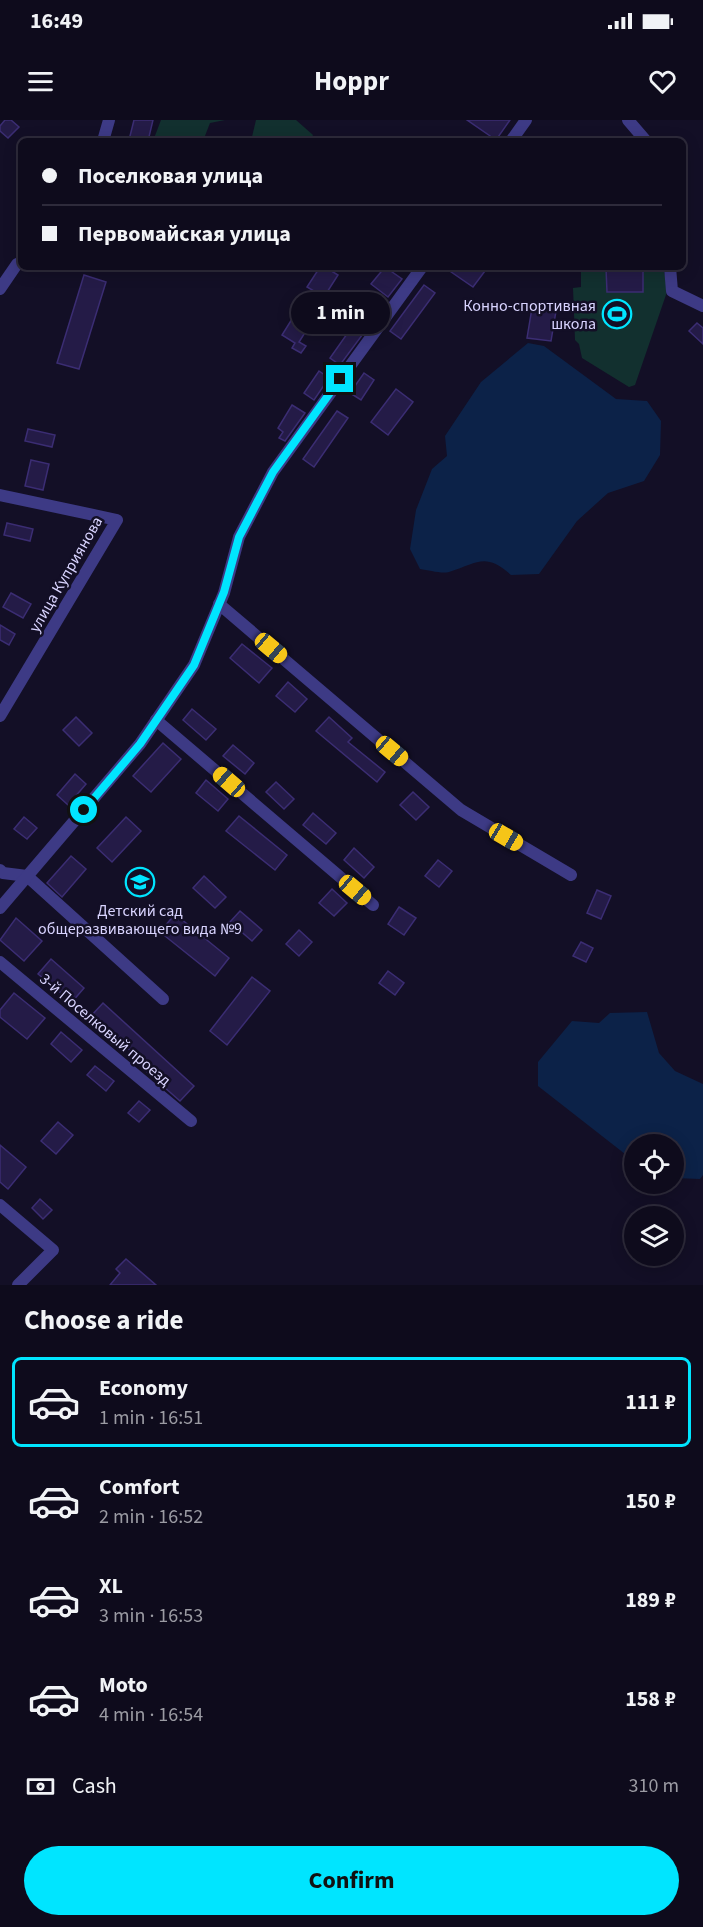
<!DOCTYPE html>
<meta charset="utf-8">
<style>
:root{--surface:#0e0b1c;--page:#1c1929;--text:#f1f3f6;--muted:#9b9ba3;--line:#2e2b3b;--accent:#00e5ff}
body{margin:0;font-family:"Source Sans 3",sans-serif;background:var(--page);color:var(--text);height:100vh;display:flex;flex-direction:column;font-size:22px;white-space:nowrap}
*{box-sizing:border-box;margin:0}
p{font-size:20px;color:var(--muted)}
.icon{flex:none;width:33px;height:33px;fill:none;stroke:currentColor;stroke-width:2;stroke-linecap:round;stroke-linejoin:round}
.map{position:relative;height:1165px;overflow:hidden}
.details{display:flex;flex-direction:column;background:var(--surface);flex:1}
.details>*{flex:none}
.guide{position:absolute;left:18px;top:18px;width:668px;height:132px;border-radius:9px;box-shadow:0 3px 15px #0003,0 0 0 2px var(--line);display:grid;align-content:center;height:132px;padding:0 24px;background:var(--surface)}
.controls{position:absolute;left:624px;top:1014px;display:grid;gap:12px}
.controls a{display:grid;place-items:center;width:60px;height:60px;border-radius:50%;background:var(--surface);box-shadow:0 3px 15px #0003,0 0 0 2px var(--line);font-size:30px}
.end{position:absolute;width:27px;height:27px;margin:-14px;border:8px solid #00e5ff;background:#111;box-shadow:0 0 0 3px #111}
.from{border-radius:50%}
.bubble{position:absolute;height:42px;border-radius:21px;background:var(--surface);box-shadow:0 3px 15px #0003,0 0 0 2px var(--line);font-size:20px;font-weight:700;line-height:42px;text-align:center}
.car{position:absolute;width:18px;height:36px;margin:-18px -9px;border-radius:8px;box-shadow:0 0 4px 2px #0007;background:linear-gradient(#f5c518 24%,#345 0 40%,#f5c518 0 76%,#345 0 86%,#f5c518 0)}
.guide b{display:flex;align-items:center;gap:21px;height:57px;font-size:22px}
.guide b+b{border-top:2px solid var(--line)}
.guide i{width:15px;height:15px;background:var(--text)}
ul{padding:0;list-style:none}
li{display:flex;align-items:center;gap:18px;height:90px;margin:0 12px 9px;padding:0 12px;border:3px solid transparent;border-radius:9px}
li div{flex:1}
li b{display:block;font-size:22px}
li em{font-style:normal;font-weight:700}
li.active{border-color:var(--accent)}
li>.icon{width:54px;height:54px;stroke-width:1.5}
h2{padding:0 24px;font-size:27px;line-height:72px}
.pay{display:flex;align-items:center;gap:15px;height:66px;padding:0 24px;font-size:22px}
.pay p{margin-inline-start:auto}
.action{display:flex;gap:12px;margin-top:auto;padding:12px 24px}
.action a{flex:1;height:69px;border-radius:36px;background:var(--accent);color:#111;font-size:24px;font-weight:700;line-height:69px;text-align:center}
.status{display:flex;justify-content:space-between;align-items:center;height:42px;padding:0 30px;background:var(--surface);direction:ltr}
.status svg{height:16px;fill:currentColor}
header{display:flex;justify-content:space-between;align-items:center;height:78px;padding:0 24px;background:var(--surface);font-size:27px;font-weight:700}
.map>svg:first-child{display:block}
.green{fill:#12302f}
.water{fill:#0c2248}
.building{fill:#241b47;stroke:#3b2d73;stroke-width:1.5}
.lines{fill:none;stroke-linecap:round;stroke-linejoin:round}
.minor{stroke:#3d3a85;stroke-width:12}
.route{stroke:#00e5ff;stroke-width:8}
.labels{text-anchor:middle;stroke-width:5;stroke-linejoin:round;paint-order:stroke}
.poi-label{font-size:16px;fill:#d9d4ff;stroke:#130f26;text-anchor:end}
.street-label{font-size:16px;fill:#d9d4ff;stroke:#130f26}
</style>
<div class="status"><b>16:49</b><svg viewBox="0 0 49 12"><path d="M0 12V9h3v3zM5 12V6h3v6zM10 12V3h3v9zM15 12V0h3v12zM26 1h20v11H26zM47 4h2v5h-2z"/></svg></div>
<header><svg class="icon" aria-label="menu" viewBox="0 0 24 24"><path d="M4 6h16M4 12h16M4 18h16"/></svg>Hoppr<svg class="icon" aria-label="heart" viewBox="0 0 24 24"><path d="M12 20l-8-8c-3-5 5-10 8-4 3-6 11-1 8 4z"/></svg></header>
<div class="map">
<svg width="703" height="1165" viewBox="0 0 703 1165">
<rect width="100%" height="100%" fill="#130f26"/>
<g class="green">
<path d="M161,0h64l-15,3 -7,18h-50z"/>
<path d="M256,0h40l17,15 -3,6h-59z"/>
<path d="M581,147h82l5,22 -33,96 -6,2 -47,-29 -3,-14 -4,-4 -2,-52 8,-1z"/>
</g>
<g class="water">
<path d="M528,223l16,3 72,53 31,2 14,20 -1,34 -16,26 -36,12 -31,28 -38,53 -28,1c-26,-23 -33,-12 -62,-3 -8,2 -20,-2 -29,-3l-10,-20 6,-39 16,-41 15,-13 -2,-20 36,-54z"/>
<path d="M647,892l12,41 16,18 28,13v91l-3,4 -26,-1v-34h-40v17l-96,-75v-24l34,-41 27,2 11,-10z"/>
</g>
<g class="building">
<path d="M5,0h6l8,7 -11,11 -8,-7v-5z"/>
<path d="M134,0h19l-5,21 -19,-1z"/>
<path d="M467,0h43l-14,20z"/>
<path d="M320,147h5l13,8 -14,22 -17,-10z"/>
<path d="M385,147l17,12 -14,18 -17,-13z"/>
<path d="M444,147h44l-15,20z"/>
<path d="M643,147v25h-36l-1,-24z"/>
<path d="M84,155l22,7 -27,87 -22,-6z"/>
<path d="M424,165l11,8 -34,46 -11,-8z"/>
<path d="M533,182l24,3 -6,36 -24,-3z"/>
<path d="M366,187l11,8 -37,50 -10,-7z"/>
<path d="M297,191l16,9 -14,22 7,4 -5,7 -9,-5 3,-5 -13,-8z"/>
<path d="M697,203l6,5v16l-14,-13z"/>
<path d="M319,251l10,7 -15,22 -10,-7z"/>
<path d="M364,253l10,7 -13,20 -11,-7z"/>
<path d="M396,269l17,13 -25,33 -17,-13z"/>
<path d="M292,285l13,8 -20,28 -6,-3 4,-6 -5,-4z"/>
<path d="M337,291l11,7 -34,49 -11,-8z"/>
<path d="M28,309l27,6 -3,12 -27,-6z"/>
<path d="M31,340l18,4 -6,26 -18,-4z"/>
<path d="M7,403l26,6 -3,12 -26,-6z"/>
<path d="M11,473l20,11 -8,14 -20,-11z"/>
<path d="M0,505l15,9 -6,11 -9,-5z"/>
<path d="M242,524l30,24 -13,15 -29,-25z"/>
<path d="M288,562l19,17 -12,13 -19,-16z"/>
<path d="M192,589l24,20 -10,11 -23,-20z"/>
<path d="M76,597l16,16 -13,13 -16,-16z"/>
<path d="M329,597l23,21 -4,4 37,30 -8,10 -61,-51z"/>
<path d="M163,623l18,16 -30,33 -18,-16z"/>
<path d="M233,625l21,18 -9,11 -22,-18z"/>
<path d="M75,654l11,10 -18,21 -11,-10z"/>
<path d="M206,660l22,19 -10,12 -22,-18z"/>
<path d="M276,662l18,17 -10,10 -18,-17z"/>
<path d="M413,672l16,15 -13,13 -16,-15z"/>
<path d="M313,693l23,20 -10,11 -23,-19z"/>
<path d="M239,696l48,39 -12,15 -49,-39z"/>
<path d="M24,697l13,11 -10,11 -13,-10z"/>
<path d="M126,697l15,14 -29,31 -15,-14z"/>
<path d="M354,728l20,19 -10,11 -20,-18z"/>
<path d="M71,736l15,13 -24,28 -15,-14z"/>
<path d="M438,740l14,11 -13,16 -14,-11z"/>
<path d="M204,756l22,21 -11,11 -22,-20z"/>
<path d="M332,769l15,14 -13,13 -15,-13z"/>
<path d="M597,770l14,6 -10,23 -14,-6z"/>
<path d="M399,787l17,11 -12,17 -16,-11z"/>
<path d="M240,791l22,19 -10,11 -22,-19z"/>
<path d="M175,794l54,44 -14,18 -55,-44z"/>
<path d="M16,798l26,23 -18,20 -24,-21z"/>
<path d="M299,810l13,12 -13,14 -13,-12z"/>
<path d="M581,822l12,6 -7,14 -13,-6z"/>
<path d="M51,839l33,29 -12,14 -34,-28z"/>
<path d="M388,851l16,12 -9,12 -16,-12z"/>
<path d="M252,857l18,14 -43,54 -17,-14z"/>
<path d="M14,873l31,25 -18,21 -27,-22v-7z"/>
<path d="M103,883l91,83 -14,15 -50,-44 3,-4 -42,-37z"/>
<path d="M61,912l21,18 -11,12 -20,-18z"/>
<path d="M95,946l19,15 -8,10 -19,-16z"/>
<path d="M139,981l11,9 -11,12 -11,-9z"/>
<path d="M58,1002l15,13 -17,19 -15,-13z"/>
<path d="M0,1025l26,22 -18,22 -8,-7z"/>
<path d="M40,1079l12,11 -9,9 -11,-11z"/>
<path d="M126,1139l30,26h-46l10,-12 -4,-4z"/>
</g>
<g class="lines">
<g class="minor">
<path d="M628,0l18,21"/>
<path d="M103,21l6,-21"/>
<path d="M511,21l15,-21"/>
<path d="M670,147l2,24 31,15"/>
<path d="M0,169l17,-25 4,-2"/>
<path d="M0,375l117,25 -117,196"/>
<path d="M219,484l242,206 110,65"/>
<path d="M156,600l217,185"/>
<path d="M0,750l3,3 24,3 136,123"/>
<path d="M0,788l140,-164 54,-79 30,-72 15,-56 34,-65 149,-205"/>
<path d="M0,842l191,159"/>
<path d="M0,1085l53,45 -35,35"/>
</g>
</g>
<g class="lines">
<path class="route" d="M84,690l56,-66 54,-79 30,-73 15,-55 34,-65 67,-93"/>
</g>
<defs>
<g id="stadium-ring" transform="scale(1.5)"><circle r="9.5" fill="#130f26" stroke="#00e5ff" stroke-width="1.5"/><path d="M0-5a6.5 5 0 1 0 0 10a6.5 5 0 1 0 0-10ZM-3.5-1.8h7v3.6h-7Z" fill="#00e5ff"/></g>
<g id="school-ring" transform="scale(1.5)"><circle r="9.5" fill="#130f26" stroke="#00e5ff" stroke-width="1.5"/><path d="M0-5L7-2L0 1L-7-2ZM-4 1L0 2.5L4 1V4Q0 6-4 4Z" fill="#00e5ff"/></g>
</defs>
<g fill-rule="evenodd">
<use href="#stadium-ring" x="617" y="194"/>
<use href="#school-ring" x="140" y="762"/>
</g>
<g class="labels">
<g class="poi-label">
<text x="596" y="191">Конно-спортивная<tspan x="596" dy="18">школа</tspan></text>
<text x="140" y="796" text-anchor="middle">Детский сад<tspan x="140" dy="18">общеразвивающего вида №9</tspan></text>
</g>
<g class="street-label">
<text transform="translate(65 454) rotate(-60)" y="6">улица Куприянова</text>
<text transform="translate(106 909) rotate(40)" y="6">3-й Поселковый проезд</text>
</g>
</g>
</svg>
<div class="controls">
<a><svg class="icon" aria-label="locate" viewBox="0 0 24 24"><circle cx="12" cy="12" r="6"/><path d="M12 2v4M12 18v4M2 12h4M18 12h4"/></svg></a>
<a><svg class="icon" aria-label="layers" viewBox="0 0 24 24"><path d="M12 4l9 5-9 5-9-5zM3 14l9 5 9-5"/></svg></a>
</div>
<i class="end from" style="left:84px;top:690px"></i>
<i class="end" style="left:340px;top:259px"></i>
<div class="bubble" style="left:291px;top:172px;width:99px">1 min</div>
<i class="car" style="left:271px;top:528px;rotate:130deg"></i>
<i class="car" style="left:392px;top:631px;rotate:130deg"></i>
<i class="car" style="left:229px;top:662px;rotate:311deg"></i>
<i class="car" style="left:506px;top:717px;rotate:120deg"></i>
<i class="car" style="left:355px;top:770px;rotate:130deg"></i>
<div class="guide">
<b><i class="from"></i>Поселковая улица</b>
<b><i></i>Первомайская улица</b>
</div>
</div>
<section class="details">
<h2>Choose a ride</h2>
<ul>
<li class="active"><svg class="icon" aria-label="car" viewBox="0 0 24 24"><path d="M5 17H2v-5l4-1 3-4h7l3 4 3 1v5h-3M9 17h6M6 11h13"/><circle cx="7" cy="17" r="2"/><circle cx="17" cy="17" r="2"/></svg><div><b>Economy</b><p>1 min · 16:51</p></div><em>111 ₽</em></li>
<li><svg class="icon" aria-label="car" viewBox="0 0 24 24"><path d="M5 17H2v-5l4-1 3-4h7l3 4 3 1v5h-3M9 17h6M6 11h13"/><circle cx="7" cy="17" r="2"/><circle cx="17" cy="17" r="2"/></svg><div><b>Comfort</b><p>2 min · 16:52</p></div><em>150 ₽</em></li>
<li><svg class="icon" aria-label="car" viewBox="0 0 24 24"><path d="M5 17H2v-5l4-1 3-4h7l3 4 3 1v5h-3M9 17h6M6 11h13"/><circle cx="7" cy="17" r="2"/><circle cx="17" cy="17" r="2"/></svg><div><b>XL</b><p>3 min · 16:53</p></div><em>189 ₽</em></li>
<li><svg class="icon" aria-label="car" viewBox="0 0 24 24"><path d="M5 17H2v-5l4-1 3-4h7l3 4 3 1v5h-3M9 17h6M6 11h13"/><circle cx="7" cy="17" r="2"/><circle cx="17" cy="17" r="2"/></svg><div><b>Moto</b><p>4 min · 16:54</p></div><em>158 ₽</em></li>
</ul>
<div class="pay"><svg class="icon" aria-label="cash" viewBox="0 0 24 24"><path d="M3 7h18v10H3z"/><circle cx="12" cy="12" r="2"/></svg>Cash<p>310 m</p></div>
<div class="action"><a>Confirm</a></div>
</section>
